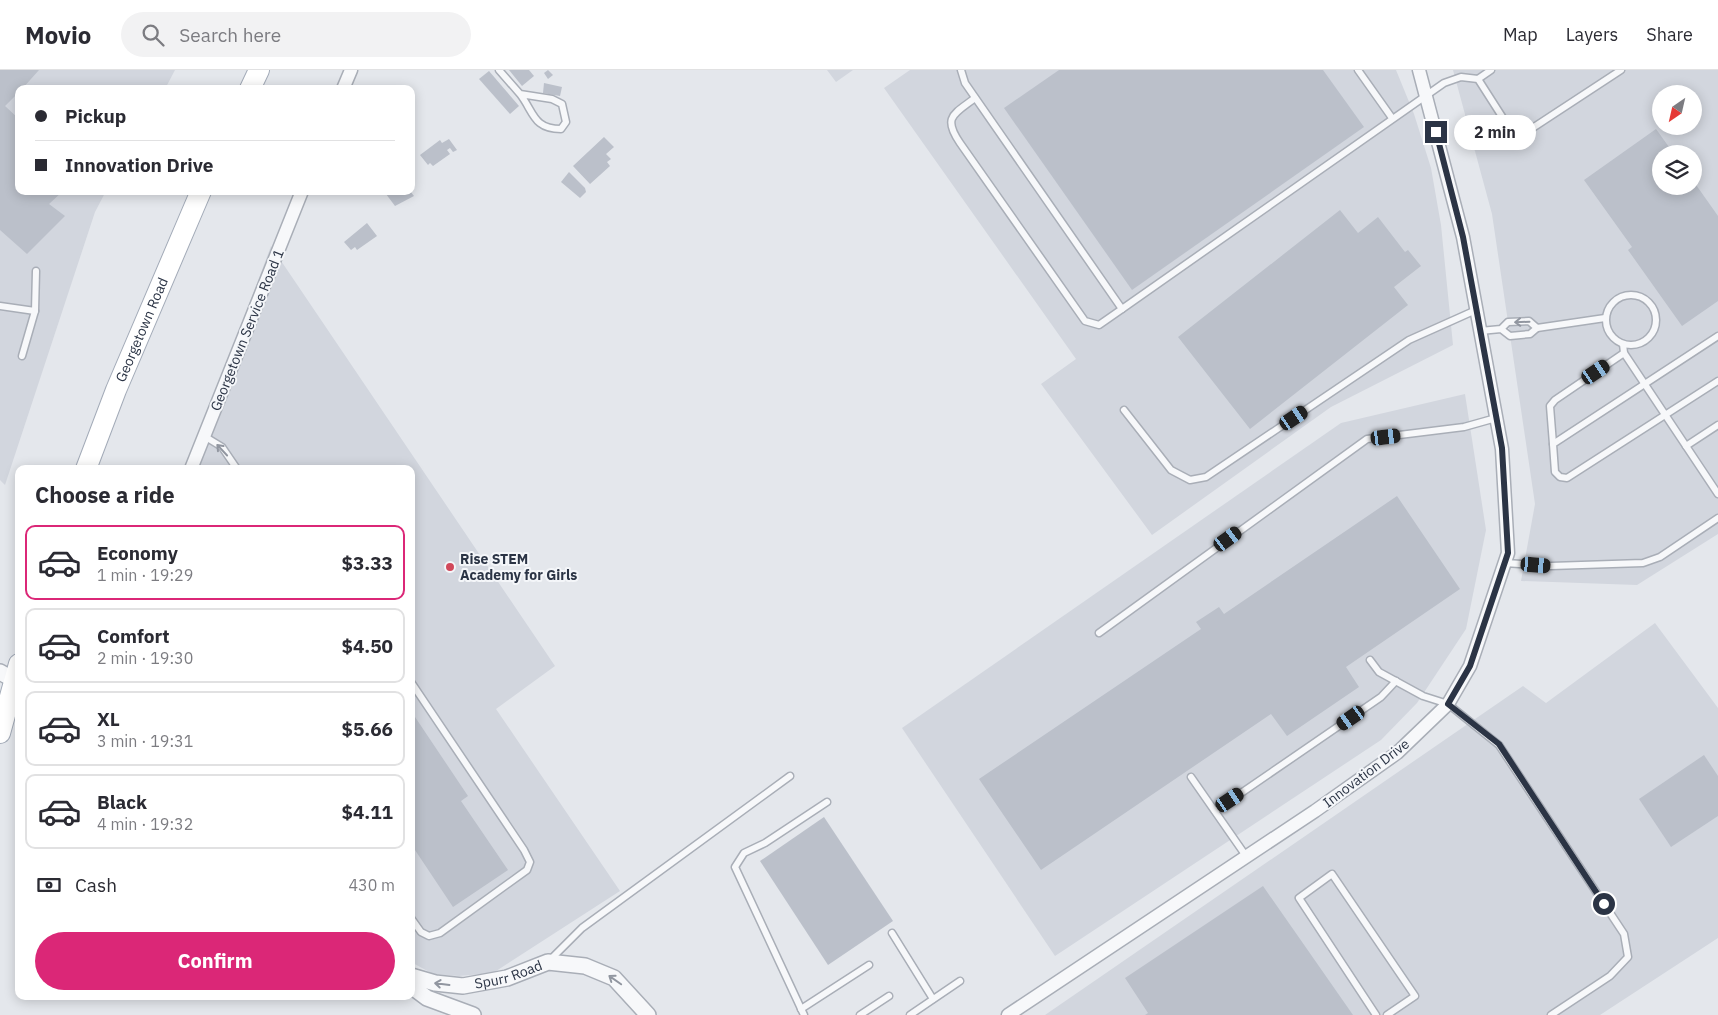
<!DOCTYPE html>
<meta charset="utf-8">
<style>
:root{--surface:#fff;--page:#f2f2f3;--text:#2b2b33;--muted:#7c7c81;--line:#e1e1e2;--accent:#db2777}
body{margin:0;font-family:"IBM Plex Sans",sans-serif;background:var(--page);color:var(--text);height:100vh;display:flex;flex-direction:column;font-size:19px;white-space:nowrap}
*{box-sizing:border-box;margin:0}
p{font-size:16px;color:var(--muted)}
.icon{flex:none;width:28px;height:28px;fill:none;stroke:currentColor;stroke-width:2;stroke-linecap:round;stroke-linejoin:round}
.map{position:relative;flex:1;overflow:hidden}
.drawer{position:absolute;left:15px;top:395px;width:400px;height:535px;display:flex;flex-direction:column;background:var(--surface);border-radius:10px;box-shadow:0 2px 12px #0003}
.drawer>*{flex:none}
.top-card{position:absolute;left:15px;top:15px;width:400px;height:110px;border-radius:10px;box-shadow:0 2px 12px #0003;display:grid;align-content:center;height:110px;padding:0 20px;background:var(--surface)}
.needle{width:32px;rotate:214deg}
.controls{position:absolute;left:1652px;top:15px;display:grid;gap:10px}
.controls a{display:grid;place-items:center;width:50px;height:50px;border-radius:50%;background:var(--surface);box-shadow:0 2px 12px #0003;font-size:25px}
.end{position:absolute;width:22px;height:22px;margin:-11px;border:6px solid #2b3445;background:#fff;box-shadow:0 0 0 2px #fff}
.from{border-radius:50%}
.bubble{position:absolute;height:35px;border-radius:18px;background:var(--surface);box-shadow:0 2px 12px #0003;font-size:16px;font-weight:700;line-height:35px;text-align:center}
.car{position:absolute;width:15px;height:30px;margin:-15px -8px;border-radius:6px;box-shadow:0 0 4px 1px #0007;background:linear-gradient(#222 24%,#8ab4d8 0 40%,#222 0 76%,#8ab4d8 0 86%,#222 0)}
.top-card b{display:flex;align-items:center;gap:18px;height:48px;font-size:19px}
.top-card b+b{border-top:1px solid var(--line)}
.top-card i{width:12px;height:12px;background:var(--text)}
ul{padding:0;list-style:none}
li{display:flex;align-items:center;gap:15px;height:75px;margin:0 10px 8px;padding:0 10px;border:2px solid var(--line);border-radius:10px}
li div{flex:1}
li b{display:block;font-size:19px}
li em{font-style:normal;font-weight:700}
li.active{border-color:var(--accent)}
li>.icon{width:45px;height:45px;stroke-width:1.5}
h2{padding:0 20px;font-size:22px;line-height:60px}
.pay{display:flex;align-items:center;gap:12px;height:55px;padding:0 20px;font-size:19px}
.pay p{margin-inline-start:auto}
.button{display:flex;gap:10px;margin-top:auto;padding:10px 20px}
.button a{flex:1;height:58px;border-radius:30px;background:var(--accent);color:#fff;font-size:20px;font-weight:700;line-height:58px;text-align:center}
header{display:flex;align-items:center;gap:30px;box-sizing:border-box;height:70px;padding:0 25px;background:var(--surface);border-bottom:1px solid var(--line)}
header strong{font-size:24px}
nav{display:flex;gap:28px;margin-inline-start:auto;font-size:18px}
.search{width:350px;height:45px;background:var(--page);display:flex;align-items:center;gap:12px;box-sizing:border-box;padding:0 18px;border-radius:28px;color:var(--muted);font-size:19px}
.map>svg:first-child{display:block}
.built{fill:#d2d6de;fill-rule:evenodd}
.building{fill:#bbc0ca}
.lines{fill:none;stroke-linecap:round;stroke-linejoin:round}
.service-casing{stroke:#a9aeb7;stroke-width:9}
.minor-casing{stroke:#a9aeb7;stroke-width:15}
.tertiary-casing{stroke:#a9aeb7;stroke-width:18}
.primary-casing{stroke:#a3abb8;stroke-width:22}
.service{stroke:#f7f8fa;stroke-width:6}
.minor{stroke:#f7f8fa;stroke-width:12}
.tertiary{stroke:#f7f8fa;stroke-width:15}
.primary{stroke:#fff;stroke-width:20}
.oneway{stroke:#9196a0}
.route{stroke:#2b3445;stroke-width:6}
.poi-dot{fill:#d1495b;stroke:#f4f6f9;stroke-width:2}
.labels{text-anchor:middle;stroke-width:4;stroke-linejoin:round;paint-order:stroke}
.street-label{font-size:14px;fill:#2b3445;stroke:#f4f6f9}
.poi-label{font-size:14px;font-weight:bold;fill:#2b3445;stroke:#f4f6f9;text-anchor:start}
</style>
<header>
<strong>Movio</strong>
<div class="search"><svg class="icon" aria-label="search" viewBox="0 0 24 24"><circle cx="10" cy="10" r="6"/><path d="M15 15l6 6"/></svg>Search here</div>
<nav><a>Map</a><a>Layers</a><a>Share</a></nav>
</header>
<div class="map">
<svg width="1718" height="945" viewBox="0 0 1718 945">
<rect width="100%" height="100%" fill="#e4e7ec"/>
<g class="built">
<path d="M0,0h175l-10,19h-146v102h87l-11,21 -90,273 -5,-5z"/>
<path d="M827,0h26l-17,12z"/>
<path d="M910,0h486l18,44 17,54 10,57 12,120 -122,62 -179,128 -111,-151 35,-25 -192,-271z"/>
<path d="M1453,0h265v464l-81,51 -116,-4 14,-77 -43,-290zM1661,24h33v32h-33zM1661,84h33v32h-33z"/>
<path d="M271,176l284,420 -59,43 124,182 -127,82 -34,3 -26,-2 -22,-12v-493h-224z"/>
<path d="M1465,324l21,136 -20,99 -49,74 -36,37 -326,216 -153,-228 439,-305z"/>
<path d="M1655,553l63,85v230l-118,77h-555l478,-329 23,17z"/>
</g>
<g class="building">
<path d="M0,0h39l-17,19h-3v3l-14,14 14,13v72h44l-14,13 16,12 -38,38 -27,-24z"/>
<path d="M509,0h20l5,6 -12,10z"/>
<path d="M548,0l5,5 -5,4 -4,-6z"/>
<path d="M1059,0h264l41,57 -232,163 -128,-182z"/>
<path d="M489,1l30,35 -9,8 -31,-35z"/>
<path d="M544,13l18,4 -2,9 -17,-3z"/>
<path d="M1656,59l18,25h-13v32h33v-4l24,34v85l-36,25 -54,-76 4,-3 -48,-67z"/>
<path d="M604,67l10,10 -8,7 5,5 -4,3 3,4 -20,18 -17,-18z"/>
<path d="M449,69l8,11 -4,2 -3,-4 -3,2 3,4 -17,12 -3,-3 -2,2 -8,-10 20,-15 2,3z"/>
<path d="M569,102l16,16 1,4 -6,6 -19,-16z"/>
<path d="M390,121h20l4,5 -19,10 -9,-12z"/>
<path d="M1340,140l18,23 20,-16 27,35 3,-2 13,16 -27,21 14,18 -158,124 -72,-92z"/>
<path d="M367,153l10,13 -20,14 -2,-3 -4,3 -7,-8z"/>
<path d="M1397,426l63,93 -114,78 13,20 -72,49 -16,-22 -230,156 -62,-91 222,-150 -5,-7 23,-15 5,7z"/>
<path d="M411,641l57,85 -7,5 47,69 -55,37 -42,-63z"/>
<path d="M1704,685l14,21v40l-47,31 -32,-48z"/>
<path d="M824,747l69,104 -65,44 -68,-104z"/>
<path d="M1263,816l90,129h-208l3,-2 -23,-35z"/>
</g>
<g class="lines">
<g class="service-casing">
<g id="service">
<path d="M499,0c7,8 14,16 21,24 14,18 13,35 41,35l5,-7 -4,-18 -10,-5 -32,-5"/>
<path d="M961,0l4,13 157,226 322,-226 17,-6 17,2 32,50 8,5 7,-1 96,-63"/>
<path d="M1358,0l34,48"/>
<path d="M1478,9l13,-9"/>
<path d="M975,28c-21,16 -33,19 -15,45l125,178 14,4 23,-16"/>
<circle cx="1631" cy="250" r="25"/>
<path d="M0,236l35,5"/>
<path d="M1537,258l68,-10"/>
<path d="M1480,261l21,-2 7,-7 21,-1 8,7 -7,6 -20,2 -9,-7"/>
<path d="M1718,266l-165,108 2,28 5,5 7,1 151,-97"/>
<path d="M1623,274l1,9 94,141"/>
<path d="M22,286l13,-45 1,-40"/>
<path d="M1124,340l47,60 19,10 16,-3 203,-137 67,-30"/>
<path d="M204,366l18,11 15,22"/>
<path d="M1553,374l-3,-38 5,-6 69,-47"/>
<path d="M1686,376l32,-21"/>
<path d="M1505,493l46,3 92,-3 17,-6 58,-39"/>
<path d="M1099,563l268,-194 97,-12 32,-9"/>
<path d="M1370,590l9,12 44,24 25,8 51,41 125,189 4,23 -18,19 -59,39"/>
<path d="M411,612l113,168 6,12 -3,8 -87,63 -11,3 -8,-4 -10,-14"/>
<path d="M1191,707l55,79"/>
<path d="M1215,741l166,-114 15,-16"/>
<path d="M892,863l41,66"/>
<path d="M549,891l33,-33 208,-152"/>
<path d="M801,939l68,-44"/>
<path d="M804,945l-69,-148 9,-14 21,-10 62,-41"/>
<path d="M860,945l29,-19"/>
<path d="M910,945l50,-34"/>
<path d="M1376,945l-77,-117 33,-24 83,122 -28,19"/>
</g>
</g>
<g class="minor-casing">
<g id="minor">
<path d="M343,19l8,-19"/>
<path d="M191,399l111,-278"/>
<path d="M1008,945l307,-204 82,-58 51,-49 22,-38 38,-113 -6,-104 -39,-212 -44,-167"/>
</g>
</g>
<g class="tertiary-casing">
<g id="tertiary">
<path d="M0,602l14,8"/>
<path id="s1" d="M411,906l24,7 28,3 44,-8 41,-16 37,4 29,12 34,37"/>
<path d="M411,916l16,12 46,17"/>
</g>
</g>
<g class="primary-casing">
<g id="primary">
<path d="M250,19l9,-19"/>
<path id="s2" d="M86,399l30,-79 85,-199"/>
<path d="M0,663l19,-69"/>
</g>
</g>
<use href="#service" class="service"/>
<use href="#minor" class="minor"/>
<use href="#tertiary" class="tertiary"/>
<use href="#primary" class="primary"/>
</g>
<defs><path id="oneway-shaft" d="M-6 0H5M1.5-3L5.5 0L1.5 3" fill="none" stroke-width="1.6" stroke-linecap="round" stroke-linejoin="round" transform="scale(1.25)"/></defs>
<g class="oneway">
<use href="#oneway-shaft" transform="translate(1522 252) rotate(178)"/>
<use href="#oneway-shaft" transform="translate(222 380) rotate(-133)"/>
<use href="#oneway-shaft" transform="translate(615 910) rotate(-145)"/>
<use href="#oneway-shaft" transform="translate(442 914) rotate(-173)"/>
</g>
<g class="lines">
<path class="route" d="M1436,62l27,105 39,211 6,105 -38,113 -22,38 51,40 105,160"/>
</g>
<circle class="poi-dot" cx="450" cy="497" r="5"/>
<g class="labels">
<g class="street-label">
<text dy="5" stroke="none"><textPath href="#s2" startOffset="150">Georgetown Road</textPath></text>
<text transform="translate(247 260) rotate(-68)" y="5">Georgetown Service Road 1</text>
<text transform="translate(1366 703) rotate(-37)" y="5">Innovation Drive</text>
<text dy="5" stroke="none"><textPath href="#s1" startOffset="100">Spurr Road</textPath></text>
</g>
<g class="poi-label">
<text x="460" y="494">Rise STEM<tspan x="460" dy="16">Academy for Girls</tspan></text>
</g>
</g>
</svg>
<div class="controls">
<a><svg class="needle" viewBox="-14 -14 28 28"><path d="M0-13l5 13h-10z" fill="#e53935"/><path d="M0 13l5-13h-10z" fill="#7c7c81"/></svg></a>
<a><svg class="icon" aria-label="layers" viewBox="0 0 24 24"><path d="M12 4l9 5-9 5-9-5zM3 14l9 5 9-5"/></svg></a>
</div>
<i class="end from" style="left:1604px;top:834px"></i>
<i class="end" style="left:1436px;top:62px"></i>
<div class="bubble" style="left:1454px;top:45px;width:82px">2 min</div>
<i class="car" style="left:1596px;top:302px;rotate:56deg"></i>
<i class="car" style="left:1294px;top:348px;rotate:56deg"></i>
<i class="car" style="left:1386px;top:367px;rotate:83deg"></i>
<i class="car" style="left:1228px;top:469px;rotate:54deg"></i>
<i class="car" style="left:1536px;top:495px;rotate:95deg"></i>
<i class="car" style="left:1351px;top:648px;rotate:235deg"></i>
<i class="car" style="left:1230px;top:730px;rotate:56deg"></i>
<div class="top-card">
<b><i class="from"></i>Pickup</b>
<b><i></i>Innovation Drive</b>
</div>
<section class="drawer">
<h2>Choose a ride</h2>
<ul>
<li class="active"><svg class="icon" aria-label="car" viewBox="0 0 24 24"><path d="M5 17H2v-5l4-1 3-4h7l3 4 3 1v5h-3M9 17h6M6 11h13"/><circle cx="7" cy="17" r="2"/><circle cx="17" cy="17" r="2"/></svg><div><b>Economy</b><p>1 min · 19:29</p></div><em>$3.33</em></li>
<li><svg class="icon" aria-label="car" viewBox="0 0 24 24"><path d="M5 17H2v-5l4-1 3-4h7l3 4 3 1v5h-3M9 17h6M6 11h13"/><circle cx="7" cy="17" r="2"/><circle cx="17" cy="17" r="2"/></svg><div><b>Comfort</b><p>2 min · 19:30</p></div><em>$4.50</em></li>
<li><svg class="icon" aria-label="car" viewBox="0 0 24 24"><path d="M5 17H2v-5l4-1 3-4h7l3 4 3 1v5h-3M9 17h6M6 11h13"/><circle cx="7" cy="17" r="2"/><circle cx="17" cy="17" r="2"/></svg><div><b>XL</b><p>3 min · 19:31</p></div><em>$5.66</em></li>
<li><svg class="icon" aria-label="car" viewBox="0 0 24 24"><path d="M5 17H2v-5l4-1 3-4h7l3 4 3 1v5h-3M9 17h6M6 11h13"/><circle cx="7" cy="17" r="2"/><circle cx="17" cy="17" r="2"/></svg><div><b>Black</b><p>4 min · 19:32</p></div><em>$4.11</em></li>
</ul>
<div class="pay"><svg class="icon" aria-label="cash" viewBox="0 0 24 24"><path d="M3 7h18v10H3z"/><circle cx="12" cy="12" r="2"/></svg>Cash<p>430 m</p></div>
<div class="button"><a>Confirm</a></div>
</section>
</div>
